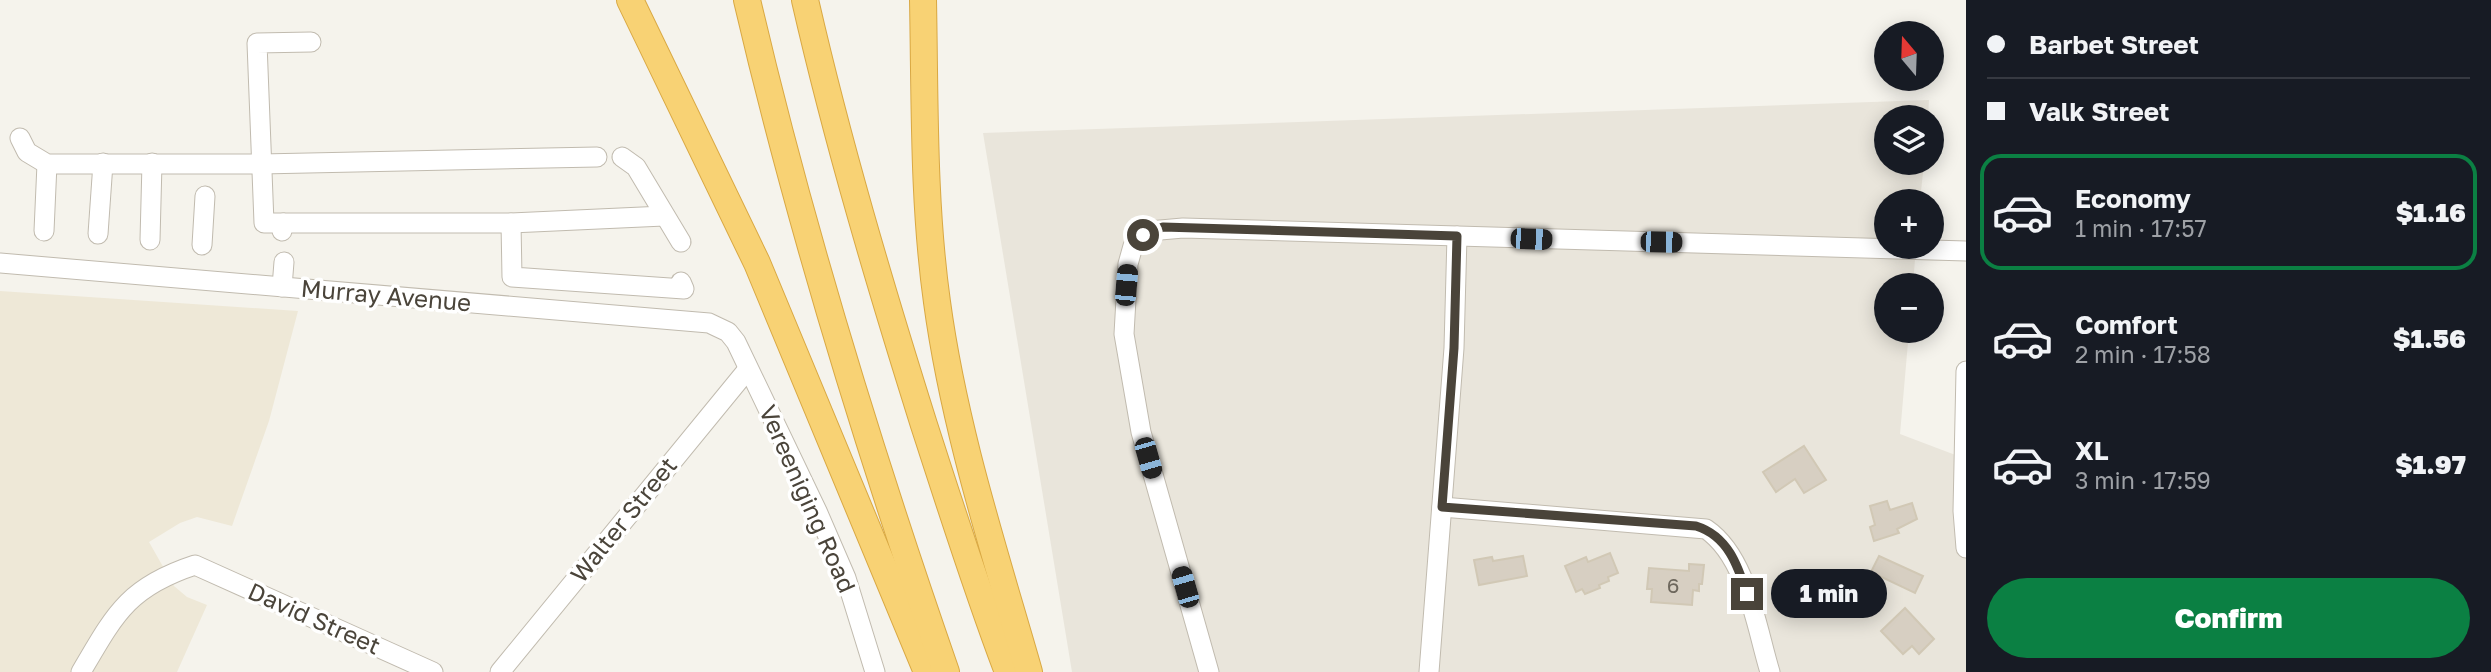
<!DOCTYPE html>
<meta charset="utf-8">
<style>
:root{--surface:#171b24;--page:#20242c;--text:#f1f3f6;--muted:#9ea1a6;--line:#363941;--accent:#0b8043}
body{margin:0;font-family:"Golos Text",sans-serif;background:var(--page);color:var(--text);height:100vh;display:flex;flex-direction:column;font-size:26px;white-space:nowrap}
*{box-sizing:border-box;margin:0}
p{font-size:23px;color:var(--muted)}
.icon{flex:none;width:38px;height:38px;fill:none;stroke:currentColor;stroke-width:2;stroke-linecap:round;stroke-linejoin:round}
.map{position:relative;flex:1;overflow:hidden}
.drawer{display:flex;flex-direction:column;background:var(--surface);width:525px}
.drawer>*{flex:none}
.guide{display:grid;align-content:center;height:154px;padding:0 21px;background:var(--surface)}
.needle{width:46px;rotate:341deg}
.buttons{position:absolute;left:1874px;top:21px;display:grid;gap:14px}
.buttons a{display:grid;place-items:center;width:70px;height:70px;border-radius:50%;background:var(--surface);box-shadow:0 4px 18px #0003;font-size:35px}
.end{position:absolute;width:32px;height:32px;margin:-16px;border:9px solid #4a443a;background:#fff;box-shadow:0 0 0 4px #fff}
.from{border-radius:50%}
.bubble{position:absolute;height:49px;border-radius:24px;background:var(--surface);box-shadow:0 4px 18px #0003;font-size:23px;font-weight:800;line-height:49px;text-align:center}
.car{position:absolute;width:21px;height:42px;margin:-21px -10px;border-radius:9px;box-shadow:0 0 5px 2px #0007;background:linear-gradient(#222 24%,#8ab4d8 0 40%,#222 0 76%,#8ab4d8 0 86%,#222 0)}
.guide b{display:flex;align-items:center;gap:24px;height:66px;font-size:26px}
.guide b+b{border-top:2px solid var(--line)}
.guide i{width:18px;height:18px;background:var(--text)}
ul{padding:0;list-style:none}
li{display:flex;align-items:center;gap:21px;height:116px;margin:0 14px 10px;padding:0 7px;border:4px solid transparent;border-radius:21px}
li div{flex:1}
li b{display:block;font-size:26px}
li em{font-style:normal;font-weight:800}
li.current{border-color:var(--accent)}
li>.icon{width:63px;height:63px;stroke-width:1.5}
.action{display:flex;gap:14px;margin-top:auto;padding:14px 21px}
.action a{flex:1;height:80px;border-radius:42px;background:var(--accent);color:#fff;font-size:28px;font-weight:800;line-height:80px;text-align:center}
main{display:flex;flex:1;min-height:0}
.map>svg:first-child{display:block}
.residential{fill:#e9e5db}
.education{fill:#eee8d7}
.building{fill:#d7cfc2;stroke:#d1c8b5;stroke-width:2}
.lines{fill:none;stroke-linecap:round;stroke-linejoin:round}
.minor-casing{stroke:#c1bbaf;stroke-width:21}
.highway-casing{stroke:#d9a843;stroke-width:28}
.minor{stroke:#fff;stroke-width:19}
.highway{stroke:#f8d274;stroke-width:26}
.route{stroke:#4a443a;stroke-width:9}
.labels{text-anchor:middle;stroke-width:7;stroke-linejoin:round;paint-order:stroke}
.number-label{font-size:21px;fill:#6d675c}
.street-label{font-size:24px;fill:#4a443a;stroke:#fff}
</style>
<main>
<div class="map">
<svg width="1966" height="672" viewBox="0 0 1966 672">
<rect width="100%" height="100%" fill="#f5f3ec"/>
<path class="residential" d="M1929,100l-1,17h-42v46h38l-4,38h-34v46h30l-3,38h-27v46h23l-9,103 66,25v213h-894l-89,-539z"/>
<path class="education" d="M0,291l298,20 -29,110 -37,105 -35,-9 -17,6 -31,19 25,44 13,11 20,8 -30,67h-177z"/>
<g class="building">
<path d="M1804,446l22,34 -22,13 -9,-14 -19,13 -13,-20z"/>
<path d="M1887,501l3,9 22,-7 5,16 -20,10 2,4 -25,8 -4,-14 5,-2 -5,-19z"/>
<path d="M1610,553l8,20 -10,4 1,4 -10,4 1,3 -15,6 -3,-5 -6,3 -11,-26 21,-9 2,5z"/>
<path d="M1523,556l4,20 -48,9 -5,-25 18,-3 1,4z"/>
<path d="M1879,556l44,20 -8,17 -44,-21z"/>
<path d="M1689,564l15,1 -2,19h-3v7l-6,-1 -1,15 -41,-3 1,-13h-5l2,-21 40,3z"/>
<path d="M1905,608l29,31 -15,15 -7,-8 -9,8 -22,-23z"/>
</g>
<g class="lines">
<g class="minor-casing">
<g id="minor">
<path d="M20,138l7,14 20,12h214l336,-7"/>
<path d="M622,157l14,10 45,75"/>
<path d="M283,223h228l153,-7"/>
<path d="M511,223l1,54 172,12 -3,-7"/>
<path d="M44,231l3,-67"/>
<path d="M282,231l1,-8h-19l-7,-180 54,-1"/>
<path d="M98,234l5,-71"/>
<path d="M150,240l2,-77"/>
<path d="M202,245l3,-49"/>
<path d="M0,263l709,60 19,9 8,10 81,169 29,67 29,94"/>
<path d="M282,287l2,-25"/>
<path d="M1966,371l-3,140 3,37"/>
<path d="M1442,507l264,22c41,28 50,97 64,143"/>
<path d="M81,672c34,-58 47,-85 114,-107l238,107"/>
<path d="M500,672l248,-303"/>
<path d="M1209,672l-68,-240 -17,-98 4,-70 5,-18 16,-15 34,-3 783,23"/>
<path d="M1429,672l25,-324 3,-112"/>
</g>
</g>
<g class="highway-casing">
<g id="highway">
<path d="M630,0l127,263 170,409"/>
<path d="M747,0c53,227 122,451 199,672"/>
<path d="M805,0c33,144 75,285 119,425 27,83 53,166 84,247"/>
<path d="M923,0c2,101 0,202 14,302 17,126 57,248 92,370"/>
</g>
</g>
<use href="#minor" class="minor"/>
<use href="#highway" class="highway"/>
</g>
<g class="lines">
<path class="route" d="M1143,235l20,-8 294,9 -3,112 -12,159 254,19c32,10 42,40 51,68"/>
</g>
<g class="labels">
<g class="number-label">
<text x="1673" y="593">6</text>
</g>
<g class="street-label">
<text transform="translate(386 296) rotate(5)" y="8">Murray Avenue</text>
<text transform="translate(807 499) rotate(66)" y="8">Vereeniging Road</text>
<text transform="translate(624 520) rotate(-51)" y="8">Walter Street</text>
<text transform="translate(314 619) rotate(24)" y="8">David Street</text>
</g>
</g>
</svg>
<div class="buttons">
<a><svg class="needle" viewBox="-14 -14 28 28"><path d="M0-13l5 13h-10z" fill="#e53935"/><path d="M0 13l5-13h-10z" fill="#9ea1a6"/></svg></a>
<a><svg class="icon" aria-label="layers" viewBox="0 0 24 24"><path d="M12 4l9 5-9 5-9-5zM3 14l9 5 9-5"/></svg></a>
<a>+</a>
<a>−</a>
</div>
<i class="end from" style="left:1143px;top:235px"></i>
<i class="end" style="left:1747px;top:594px"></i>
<div class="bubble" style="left:1771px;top:569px;width:116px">1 min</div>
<i class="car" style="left:1531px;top:239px;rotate:92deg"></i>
<i class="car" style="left:1661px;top:242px;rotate:91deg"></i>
<i class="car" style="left:1126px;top:285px;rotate:5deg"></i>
<i class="car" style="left:1148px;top:458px;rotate:164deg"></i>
<i class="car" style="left:1185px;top:587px;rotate:344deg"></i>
</div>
<section class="drawer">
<div class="guide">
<b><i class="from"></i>Barbet Street</b>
<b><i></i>Valk Street</b>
</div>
<ul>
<li class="current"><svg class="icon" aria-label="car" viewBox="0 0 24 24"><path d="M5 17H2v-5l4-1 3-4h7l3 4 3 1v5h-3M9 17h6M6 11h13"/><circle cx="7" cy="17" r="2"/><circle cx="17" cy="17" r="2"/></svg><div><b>Economy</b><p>1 min · 17:57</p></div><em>$1.16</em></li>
<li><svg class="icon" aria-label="car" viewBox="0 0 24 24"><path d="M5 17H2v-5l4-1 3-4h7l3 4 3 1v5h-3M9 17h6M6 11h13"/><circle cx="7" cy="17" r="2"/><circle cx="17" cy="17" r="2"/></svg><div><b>Comfort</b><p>2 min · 17:58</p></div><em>$1.56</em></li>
<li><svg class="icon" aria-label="car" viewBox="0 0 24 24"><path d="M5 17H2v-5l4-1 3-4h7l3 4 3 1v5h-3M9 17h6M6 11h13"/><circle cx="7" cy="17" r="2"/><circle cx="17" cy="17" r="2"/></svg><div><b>XL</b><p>3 min · 17:59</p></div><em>$1.97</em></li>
</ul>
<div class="action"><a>Confirm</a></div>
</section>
</main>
